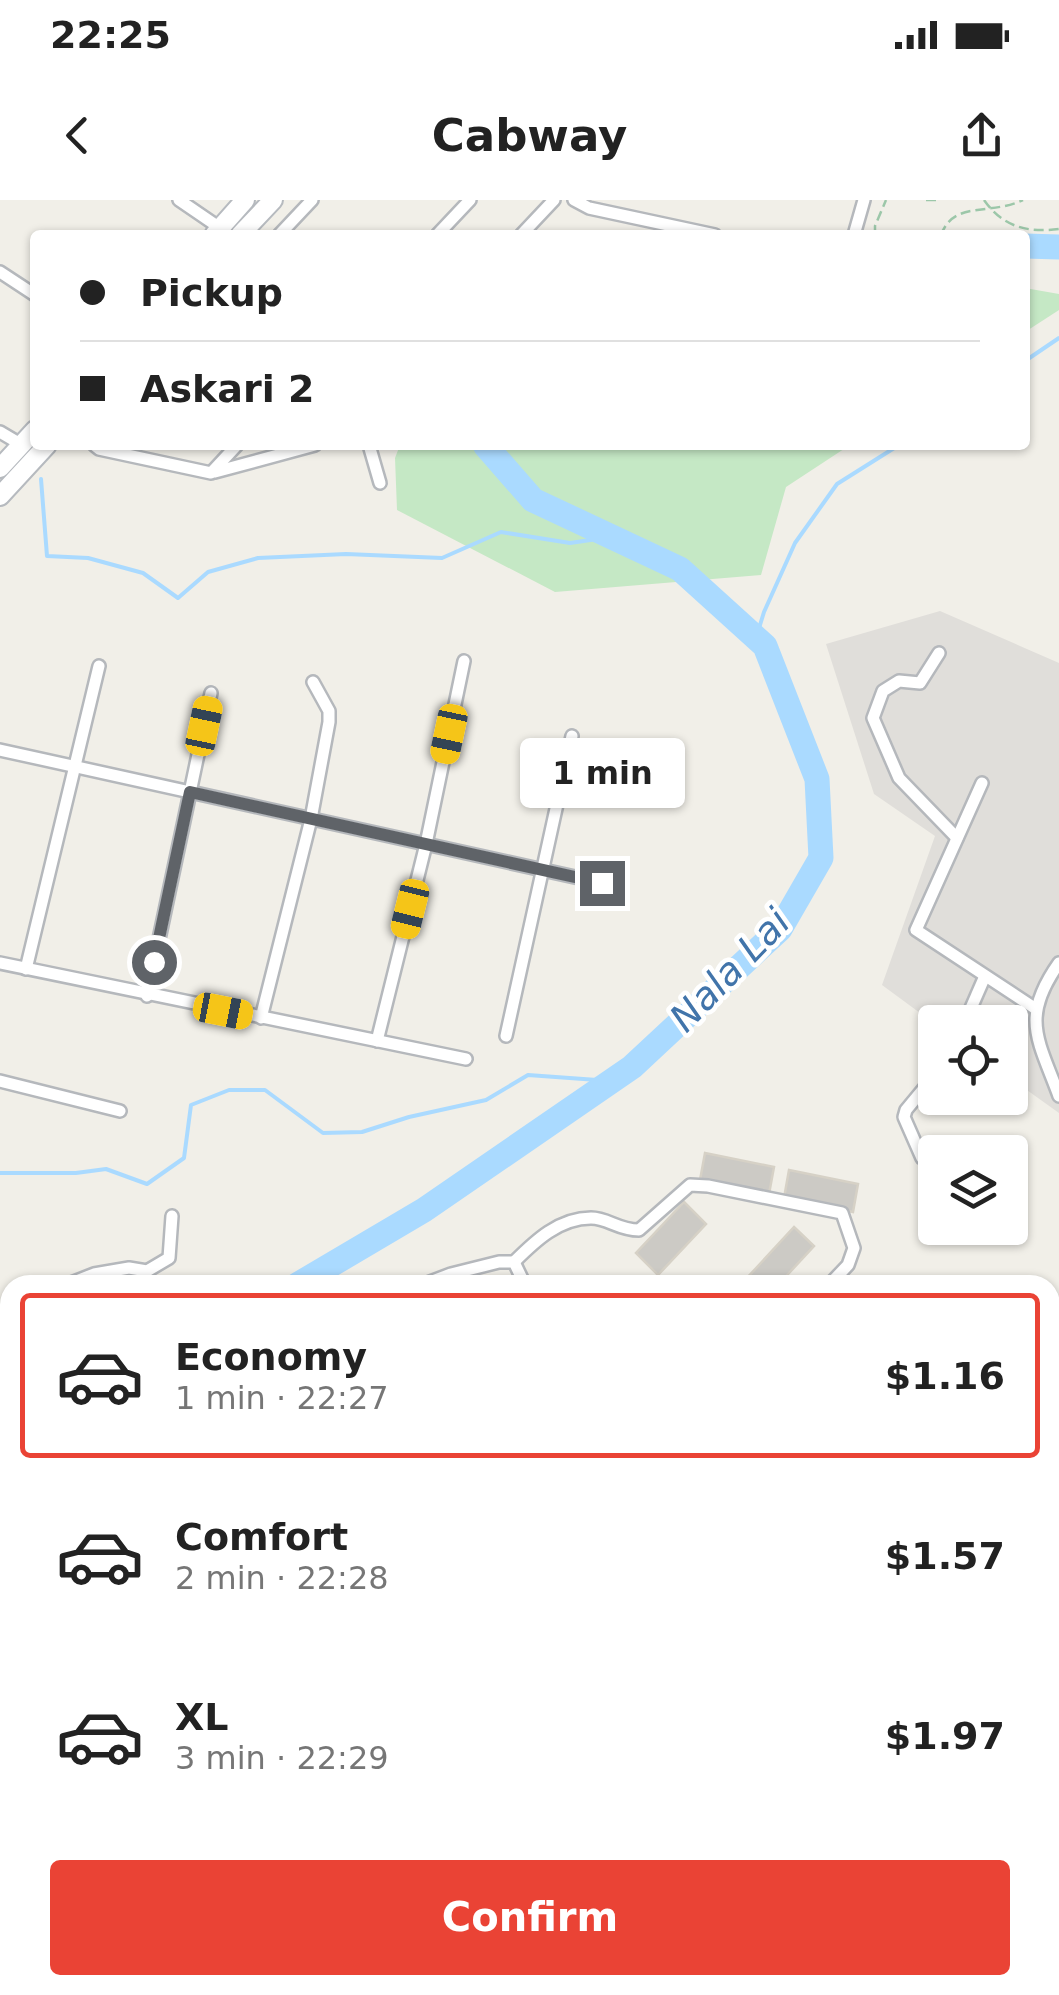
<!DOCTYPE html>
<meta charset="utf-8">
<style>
:root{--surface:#fff;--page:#f6f6f6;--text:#222;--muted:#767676;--line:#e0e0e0;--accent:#ea4335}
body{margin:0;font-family:"DejaVu Sans",sans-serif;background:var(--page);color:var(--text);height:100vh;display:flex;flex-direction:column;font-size:38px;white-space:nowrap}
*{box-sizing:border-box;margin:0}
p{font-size:32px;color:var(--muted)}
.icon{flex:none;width:55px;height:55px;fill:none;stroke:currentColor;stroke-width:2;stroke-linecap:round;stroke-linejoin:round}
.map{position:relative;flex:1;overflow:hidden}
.sheet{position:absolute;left:0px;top:1075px;width:1060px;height:720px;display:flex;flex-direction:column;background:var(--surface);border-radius:30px 30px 0 0;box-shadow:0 2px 8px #0004}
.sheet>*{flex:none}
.top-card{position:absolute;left:30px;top:30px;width:1000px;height:220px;border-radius:10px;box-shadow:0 2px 8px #0004;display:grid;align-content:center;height:220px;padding:0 50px;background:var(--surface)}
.fabs{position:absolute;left:918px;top:805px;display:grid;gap:20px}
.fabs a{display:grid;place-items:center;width:110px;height:110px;border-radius:10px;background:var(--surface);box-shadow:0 2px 8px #0004;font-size:50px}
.end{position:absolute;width:45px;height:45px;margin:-22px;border:12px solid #5f6368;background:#fff;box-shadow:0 0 0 5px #fff}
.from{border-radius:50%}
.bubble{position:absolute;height:70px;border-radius:10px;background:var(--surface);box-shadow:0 2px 8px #0004;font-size:32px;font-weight:600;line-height:70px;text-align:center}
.car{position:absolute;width:30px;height:60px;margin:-30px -15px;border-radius:12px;box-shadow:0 0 8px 2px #0007;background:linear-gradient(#f5c518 24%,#345 0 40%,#f5c518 0 76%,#345 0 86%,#f5c518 0)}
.top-card b{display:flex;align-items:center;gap:35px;height:95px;font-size:38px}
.top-card b+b{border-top:2px solid var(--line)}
.top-card i{width:25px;height:25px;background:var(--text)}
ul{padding:18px 0 0;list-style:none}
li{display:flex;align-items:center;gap:30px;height:165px;margin:0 20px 15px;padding:0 30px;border:5px solid transparent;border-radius:10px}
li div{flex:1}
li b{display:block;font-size:38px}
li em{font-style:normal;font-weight:600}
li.on{border-color:var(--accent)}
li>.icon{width:90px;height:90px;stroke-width:1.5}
.primary-button{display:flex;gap:20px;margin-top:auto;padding:20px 50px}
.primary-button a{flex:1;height:115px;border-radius:10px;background:var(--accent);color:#fff;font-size:40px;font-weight:600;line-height:115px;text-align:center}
.status{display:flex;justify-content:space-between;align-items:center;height:70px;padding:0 50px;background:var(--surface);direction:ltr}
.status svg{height:28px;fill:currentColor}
header{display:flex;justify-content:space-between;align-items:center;height:130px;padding:0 50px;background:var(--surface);font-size:45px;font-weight:600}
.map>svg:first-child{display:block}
.industrial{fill:#e0deda}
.green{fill:#c5e8c5}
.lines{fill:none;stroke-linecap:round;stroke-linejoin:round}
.stream{stroke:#aadaff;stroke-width:4}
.river{stroke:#aadaff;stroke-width:25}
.building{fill:#cccac5;stroke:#d6d1c6;stroke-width:2.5}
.street-casing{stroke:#b5b8bc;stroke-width:16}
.secondary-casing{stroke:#b6babf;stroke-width:22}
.path{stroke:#9cc7a9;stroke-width:2.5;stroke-dasharray:10 5;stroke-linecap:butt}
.street{stroke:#fff;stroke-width:11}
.secondary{stroke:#fff;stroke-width:18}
.route{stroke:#5f6368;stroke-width:12}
.labels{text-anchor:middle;stroke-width:9;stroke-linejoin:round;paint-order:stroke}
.water-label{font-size:38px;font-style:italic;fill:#4174aa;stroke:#fff}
</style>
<div class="status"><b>22:25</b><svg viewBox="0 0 49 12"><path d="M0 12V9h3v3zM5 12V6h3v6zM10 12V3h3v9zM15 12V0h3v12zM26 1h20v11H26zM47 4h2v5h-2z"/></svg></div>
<header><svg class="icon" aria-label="back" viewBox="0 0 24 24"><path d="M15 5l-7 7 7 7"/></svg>Cabway<svg class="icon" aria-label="share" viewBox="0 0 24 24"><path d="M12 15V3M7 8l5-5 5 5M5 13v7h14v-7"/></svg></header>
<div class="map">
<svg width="1059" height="1795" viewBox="0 0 1059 1795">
<rect width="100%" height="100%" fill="#f1efe8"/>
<path class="industrial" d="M940,411l119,52v450l-49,-35v-56l-75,2 -53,-39 53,-149 -61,-42 -48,-150z"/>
<g class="green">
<path d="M1025,88l34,6v16l-34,22z"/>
<path d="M400,245h450l-64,42 -25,88 -206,17 -158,-82 -2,-52z"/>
<path d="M0,1477l10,10v93l-10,-3z"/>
<path d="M244,1785h111l11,10h-124l-4,-3z"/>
</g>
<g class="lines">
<g class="stream">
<path d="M1025,161l34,-23"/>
<path d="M41,279l6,77 41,2 55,15 35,25 30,-26 50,-14 88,-4 96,4 59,-26 69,11 41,-6"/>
<path d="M756,438l8,-26 31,-69 42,-59 62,-39"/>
<path d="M0,973h76l30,-4 41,15 37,-26 7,-53 38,-15h36l58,43 39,-1 47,-15 77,-17 42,-25 83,6"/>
</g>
<g class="river">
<path d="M1025,46l34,1"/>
<path d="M297,1085l127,-75 208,-143 148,-138 41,-71 -4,-79 -52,-133 -85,-77 -147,-69 -48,-55"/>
<path d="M0,1220l10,-4"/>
</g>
</g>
<g class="building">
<path d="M705,953l69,14 -5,27 -69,-14z"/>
<path d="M789,970l69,14 -5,28 -69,-14z"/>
<path d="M684,1002l22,22 -48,51 -22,-22z"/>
<path d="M794,1027l20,19 -36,39h-25l-7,-6z"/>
<path d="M3,1374l7,6v32l-10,13v-47z"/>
<path d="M0,1628l10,8v14l-10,13z"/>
<path d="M10,1650v36l-10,-8v-15z"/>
<path d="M0,1712l10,8v15l-10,13z"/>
<path d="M10,1735v34l-10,-8v-13z"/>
<path d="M0,1761l10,8v10l-10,12z"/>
<path d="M10,1779v6h19l5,4 -5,6h-29z"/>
<path d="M38,1785h34l-8,10h-22l-8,-6z"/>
<path d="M72,1785h17l9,8 -34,2z"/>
<path d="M135,1785h34l-8,10h-18z"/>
</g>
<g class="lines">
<g class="street-casing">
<g id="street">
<path d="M179,0l41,28"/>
<path d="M574,0l15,8 126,27"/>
<path d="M279,35l33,-35"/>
<path d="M437,35l33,-35"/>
<path d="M521,35l33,-35"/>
<path d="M854,35l10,-35"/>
<path d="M0,72l35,23"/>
<path d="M0,232l22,13"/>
<path d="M94,245l5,4 112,24 26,-28"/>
<path d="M369,245l11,38"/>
<path d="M215,272l100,-27"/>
<path d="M939,453l-19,30 -21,-2 -16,10 -10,27 26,60 58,60"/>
<path d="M0,550l602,133"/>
<path d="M982,583l-66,147 120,79"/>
<path d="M0,763l466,96"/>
<path d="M1059,763c-39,55 -21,76 0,133"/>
<path d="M26,769l73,-303"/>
<path d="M147,796l64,-303"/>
<path d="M261,818l50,-199 18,-97v-11l-16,-29"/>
<path d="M965,822l20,-46"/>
<path d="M506,836l66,-300"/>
<path d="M377,841l49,-197 38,-183"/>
<path d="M0,881l120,30"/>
<path d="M922,958l-18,-41 2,-7 29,-35"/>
<path d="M514,1062c21,-21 45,-44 77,-44 17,0 27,12 48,12l51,-45 18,1 134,27 12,35 -6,17 -19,20"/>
<path d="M563,1083l5,2"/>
<path d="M66,1085l28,-11 35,-6 18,3 22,-13 3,-42"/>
<path d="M422,1085l29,-11 48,-12h15l11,23"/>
<path d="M0,1117l10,-5"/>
<path d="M0,1335l10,-8"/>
<path d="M0,1350l10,8"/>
<path d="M3,1453l7,-8"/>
<path d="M1050,1559l3,-15"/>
<path d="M0,1592l10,9"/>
<path d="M0,1687l10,8"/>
<path d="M119,1785l13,10"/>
<path d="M451,1785l13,10"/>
<path d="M697,1785l13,10"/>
<path d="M195,1795l9,-10"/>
<path d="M729,1795l3,-10"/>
<path d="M876,1795l3,-10"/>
<path d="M1003,1795l2,-10"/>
</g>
</g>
<g class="secondary-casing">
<g id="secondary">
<path d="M214,35l31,-35"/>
<path d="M240,35l33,-35"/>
<path d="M0,268l35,-38"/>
<path d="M0,296l47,-51"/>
<path d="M1050,1681l9,-36"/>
<path d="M1050,1750l9,-36"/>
<path d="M1023,1795l2,-10"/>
<path d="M1040,1795l2,-10"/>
</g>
</g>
<g class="path">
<path d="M926,0h12"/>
<path d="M984,0c19,27 43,33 75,29"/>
<path d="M875,35v-9l11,-26"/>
<path d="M941,35c13,-35 48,-19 82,-35"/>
<path d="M0,1486l10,10"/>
<path d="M0,1559l10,8"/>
<path d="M335,1785l10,10"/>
<path d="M278,1795l1,-10"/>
</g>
<use href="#street" class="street"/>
<use href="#secondary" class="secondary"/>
</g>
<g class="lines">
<path class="route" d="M154,762l36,-170 412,91"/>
</g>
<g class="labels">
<g class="water-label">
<text transform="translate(730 770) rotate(-46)" y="13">Nala Lai</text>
</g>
</g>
</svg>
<div class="fabs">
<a><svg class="icon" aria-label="locate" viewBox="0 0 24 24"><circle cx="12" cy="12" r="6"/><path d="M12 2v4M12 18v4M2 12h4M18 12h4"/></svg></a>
<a><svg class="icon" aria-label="layers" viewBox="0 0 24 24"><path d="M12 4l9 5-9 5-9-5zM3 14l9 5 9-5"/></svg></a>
</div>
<i class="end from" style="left:154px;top:762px"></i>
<i class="end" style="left:602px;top:683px"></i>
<div class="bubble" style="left:520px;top:538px;width:165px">1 min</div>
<i class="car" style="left:204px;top:526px;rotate:12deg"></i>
<i class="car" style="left:449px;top:534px;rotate:192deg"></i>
<i class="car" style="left:410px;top:709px;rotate:194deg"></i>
<i class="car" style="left:223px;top:811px;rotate:101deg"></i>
<div class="top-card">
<b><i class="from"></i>Pickup</b>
<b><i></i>Askari 2</b>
</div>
<section class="sheet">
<ul>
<li class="on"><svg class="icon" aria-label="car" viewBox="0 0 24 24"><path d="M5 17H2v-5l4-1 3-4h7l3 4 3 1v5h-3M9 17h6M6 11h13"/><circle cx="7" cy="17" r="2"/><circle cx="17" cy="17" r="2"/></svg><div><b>Economy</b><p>1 min · 22:27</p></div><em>$1.16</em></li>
<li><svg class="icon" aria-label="car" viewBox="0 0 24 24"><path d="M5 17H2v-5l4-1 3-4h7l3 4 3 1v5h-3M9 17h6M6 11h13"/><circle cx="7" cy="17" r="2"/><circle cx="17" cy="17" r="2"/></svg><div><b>Comfort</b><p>2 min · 22:28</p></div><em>$1.57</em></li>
<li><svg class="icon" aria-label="car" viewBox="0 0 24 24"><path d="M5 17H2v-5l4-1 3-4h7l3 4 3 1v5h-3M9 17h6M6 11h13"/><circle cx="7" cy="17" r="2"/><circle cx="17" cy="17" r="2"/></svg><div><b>XL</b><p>3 min · 22:29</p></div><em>$1.97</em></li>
</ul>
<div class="primary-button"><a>Confirm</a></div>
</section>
</div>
